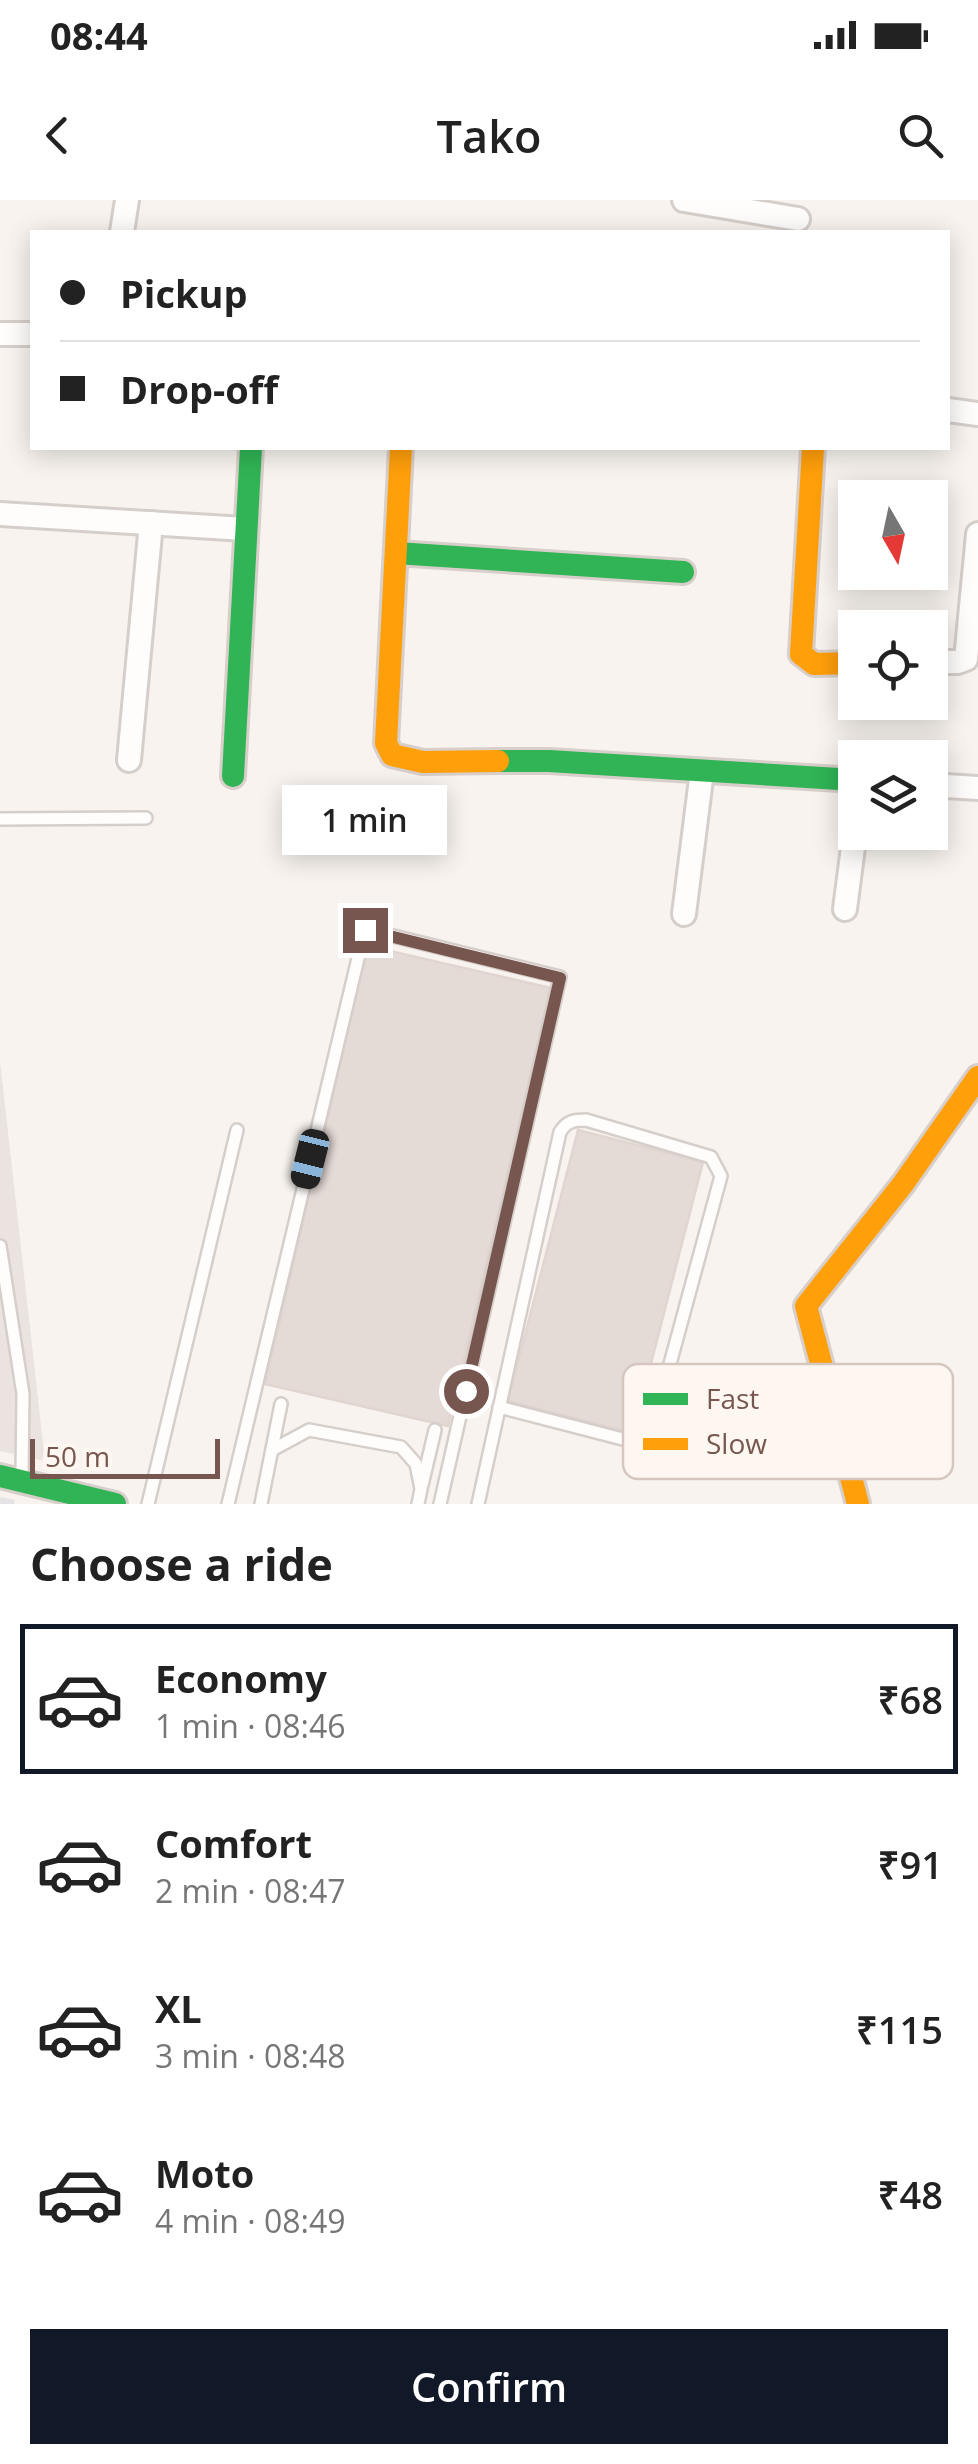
<!DOCTYPE html>
<meta charset="utf-8">
<style>
:root{--surface:#fff;--page:#f6f6f6;--text:#222;--muted:#767676;--line:#e0e0e0;--accent:#111827}
body{margin:0;font-family:"Open Sans",sans-serif;background:var(--page);color:var(--text);height:100vh;display:flex;flex-direction:column;font-size:38px;white-space:nowrap}
*{box-sizing:border-box;margin:0}
p{font-size:32px;color:var(--muted)}
.icon{flex:none;width:55px;height:55px;fill:none;stroke:currentColor;stroke-width:2;stroke-linecap:round;stroke-linejoin:round}
.map{position:relative;height:1304px;overflow:hidden}
.drawer{display:flex;flex-direction:column;background:var(--surface);flex:1}
.drawer>*{flex:none}
.top-card{position:absolute;left:30px;top:30px;width:920px;height:220px;border-radius:0px;box-shadow:0 5px 25px #0003;display:grid;align-content:center;height:220px;padding:0 30px;background:var(--surface)}
.needle{width:65px;rotate:171deg}
.controls{position:absolute;left:838px;top:280px;display:grid;gap:20px}
.controls a{display:grid;place-items:center;width:110px;height:110px;border-radius:0px;background:var(--surface);box-shadow:0 5px 25px #0003;font-size:50px}
.scale{position:absolute;left:30px;bottom:25px;width:190px;box-sizing:border-box;padding-left:10px;border:5px solid #76564e;border-top:0;font-size:28px;line-height:35px;white-space:nowrap;color:#76564e;-webkit-text-stroke:8px #fef7f1;paint-order:stroke}
.end{position:absolute;width:45px;height:45px;margin:-22px;border:12px solid #76564e;background:#fff;box-shadow:0 0 0 5px #fff}
.from{border-radius:50%}
.bubble{position:absolute;height:70px;border-radius:0px;background:var(--surface);box-shadow:0 5px 25px #0003;font-size:32px;font-weight:600;line-height:70px;text-align:center}
.car{position:absolute;width:30px;height:60px;margin:-30px -15px;border-radius:12px;box-shadow:0 0 8px 2px #0007;background:linear-gradient(#222 24%,#8ab4d8 0 40%,#222 0 76%,#8ab4d8 0 86%,#222 0)}
.top-card b{display:flex;align-items:center;gap:35px;height:95px;font-size:38px}
.top-card b+b{border-top:2px solid var(--line)}
.top-card i{width:25px;height:25px;background:var(--text)}
ul{padding:0;list-style:none}
li{display:flex;align-items:center;gap:30px;height:150px;margin:0 20px 15px;padding:0 10px;border:5px solid transparent;border-radius:0px}
li div{flex:1}
li b{display:block;font-size:38px}
li em{font-style:normal;font-weight:600}
li.selected{border-color:var(--accent)}
li>.icon{width:90px;height:90px;stroke-width:1.5}
h2{padding:0 30px;font-size:45px;line-height:120px}
.button{display:flex;gap:20px;margin-top:auto;padding:20px 30px}
.button a{flex:1;height:115px;border-radius:0px;background:var(--accent);color:#fff;font-size:40px;font-weight:600;line-height:115px;text-align:center}
.status{display:flex;justify-content:space-between;align-items:center;height:70px;padding:0 50px;background:var(--surface);direction:ltr}
.status svg{height:28px;fill:currentColor}
header{display:flex;justify-content:space-between;align-items:center;height:130px;padding:0 30px;background:var(--surface);font-size:45px;font-weight:600}
.map>svg:first-child{display:block}
.industrial{fill:#ebe3df}
.building{fill:#e4dad6;stroke:#e1d5d0;stroke-width:2.5}
.lines{fill:none;stroke-linecap:round;stroke-linejoin:round}
.lane-casing{stroke:#d6ceca;stroke-width:16}
.street-casing{stroke:#d6ceca;stroke-width:28}
.fast-casing{stroke:#d8ceca;stroke-width:28}
.slow-casing{stroke:#d8ceca;stroke-width:28}
.lane{stroke:#fefdfc;stroke-width:11}
.street{stroke:#fefdfc;stroke-width:22}
.fast{stroke:#30b455;stroke-width:22}
.slow{stroke:#ff9f0a;stroke-width:22}
.rail{stroke:#e5e3e6;stroke-width:8;stroke-dasharray:15 10;stroke-linecap:butt}
.route{stroke:#76564e;stroke-width:12}
.key{fill:#fef7f1;stroke:#d5c7c0;stroke-width:2.5}
.key-label{font-size:28px;fill:#76564e}
</style>
<div class="status"><b>08:44</b><svg viewBox="0 0 49 12"><path d="M0 12V9h3v3zM5 12V6h3v6zM10 12V3h3v9zM15 12V0h3v12zM26 1h20v11H26zM47 4h2v5h-2z"/></svg></div>
<header><svg class="icon" aria-label="back" viewBox="0 0 24 24"><path d="M15 5l-7 7 7 7"/></svg>Tako<svg class="icon" aria-label="search" viewBox="0 0 24 24"><circle cx="10" cy="10" r="6"/><path d="M15 15l6 6"/></svg></header>
<div class="map">
<svg width="978" height="1304" viewBox="0 0 978 1304">
<rect width="100%" height="100%" fill="#f8f3ee"/>
<path class="industrial" d="M0,861l45,400 -45,-10z"/>
<g class="building">
<path d="M368,746l183,42 -103,438 -183,-42z"/>
<path d="M578,930l125,32 -70,271 -125,-32z"/>
</g>
<g class="lines">
<g class="lane-casing">
<g id="lane">
<path d="M0,619l146,-1"/>
<path d="M0,1046l23,148 -1,83"/>
<path d="M272,1250l37,-20 92,17 15,17 5,25 -3,15"/>
<path d="M422,1285l13,-55"/>
<path d="M148,1304l89,-374"/>
<path d="M228,1304l137,-575 195,48 -120,527"/>
<path d="M261,1304l20,-100"/>
<path d="M478,1304l82,-372c7,-11 14,-12 26,-12l125,37 10,19 -70,258 -13,9 -139,-36"/>
</g>
</g>
<g class="street-casing">
<g id="street">
<path d="M684,0l114,19"/>
<path d="M122,32l5,-32"/>
<path d="M0,134h32"/>
<path d="M948,210l30,4"/>
<path d="M0,314l245,15"/>
<path d="M930,462h28l8,-3 12,-125"/>
<path d="M129,560l22,-237"/>
<path d="M930,585l48,3"/>
<path d="M845,709l10,-77"/>
<path d="M684,714l18,-143"/>
</g>
</g>
<g class="fast-casing">
<g id="fast">
<path d="M396,353l287,19"/>
<path d="M498,561h51l306,19"/>
<path d="M233,576l18,-328"/>
<path d="M0,1276l115,28"/>
</g>
</g>
<g class="slow-casing">
<g id="slow">
<path d="M401,248l-15,295 6,12 31,7 75,-1"/>
<path d="M813,248l-12,206 13,10 41,-1"/>
<path d="M858,1304l-52,-198 97,-122 75,-107"/>
</g>
</g>
<use href="#lane" class="lane"/>
<use href="#street" class="street"/>
<use href="#fast" class="fast"/>
<use href="#slow" class="slow"/>
<path class="rail" d="M0,1301l14,3"/>
</g>
<g class="lines">
<path class="route" d="M365,730l195,48 -94,413"/>
</g>
<rect x="623" y="1164" width="330" height="115" rx="15" class="key"/>
<rect x="643" y="1193" width="45" height="12" fill="#30b455"/>
<rect x="643" y="1238" width="45" height="12" fill="#ff9f0a"/>
<g class="key-label">
<text x="706" y="1209">Fast</text>
<text x="706" y="1254">Slow</text>
</g>
</svg>
<div class="controls">
<a><svg class="needle" viewBox="-14 -14 28 28"><path d="M0-13l5 13h-10z" fill="#e53935"/><path d="M0 13l5-13h-10z" fill="#767676"/></svg></a>
<a><svg class="icon" aria-label="locate" viewBox="0 0 24 24"><circle cx="12" cy="12" r="6"/><path d="M12 2v4M12 18v4M2 12h4M18 12h4"/></svg></a>
<a><svg class="icon" aria-label="layers" viewBox="0 0 24 24"><path d="M12 4l9 5-9 5-9-5zM3 14l9 5 9-5"/></svg></a>
</div>
<div class="scale">50 m</div>
<i class="end from" style="left:466px;top:1191px"></i>
<i class="end" style="left:365px;top:730px"></i>
<div class="bubble" style="left:282px;top:585px;width:165px">1 min</div>
<i class="car" style="left:310px;top:959px;rotate:194deg"></i>
<div class="top-card">
<b><i class="from"></i>Pickup</b>
<b><i></i>Drop-off</b>
</div>
</div>
<section class="drawer">
<h2>Choose a ride</h2>
<ul>
<li class="selected"><svg class="icon" aria-label="car" viewBox="0 0 24 24"><path d="M5 17H2v-5l4-1 3-4h7l3 4 3 1v5h-3M9 17h6M6 11h13"/><circle cx="7" cy="17" r="2"/><circle cx="17" cy="17" r="2"/></svg><div><b>Economy</b><p>1 min · 08:46</p></div><em>₹68</em></li>
<li><svg class="icon" aria-label="car" viewBox="0 0 24 24"><path d="M5 17H2v-5l4-1 3-4h7l3 4 3 1v5h-3M9 17h6M6 11h13"/><circle cx="7" cy="17" r="2"/><circle cx="17" cy="17" r="2"/></svg><div><b>Comfort</b><p>2 min · 08:47</p></div><em>₹91</em></li>
<li><svg class="icon" aria-label="car" viewBox="0 0 24 24"><path d="M5 17H2v-5l4-1 3-4h7l3 4 3 1v5h-3M9 17h6M6 11h13"/><circle cx="7" cy="17" r="2"/><circle cx="17" cy="17" r="2"/></svg><div><b>XL</b><p>3 min · 08:48</p></div><em>₹115</em></li>
<li><svg class="icon" aria-label="car" viewBox="0 0 24 24"><path d="M5 17H2v-5l4-1 3-4h7l3 4 3 1v5h-3M9 17h6M6 11h13"/><circle cx="7" cy="17" r="2"/><circle cx="17" cy="17" r="2"/></svg><div><b>Moto</b><p>4 min · 08:49</p></div><em>₹48</em></li>
</ul>
<div class="button"><a>Confirm</a></div>
</section>
